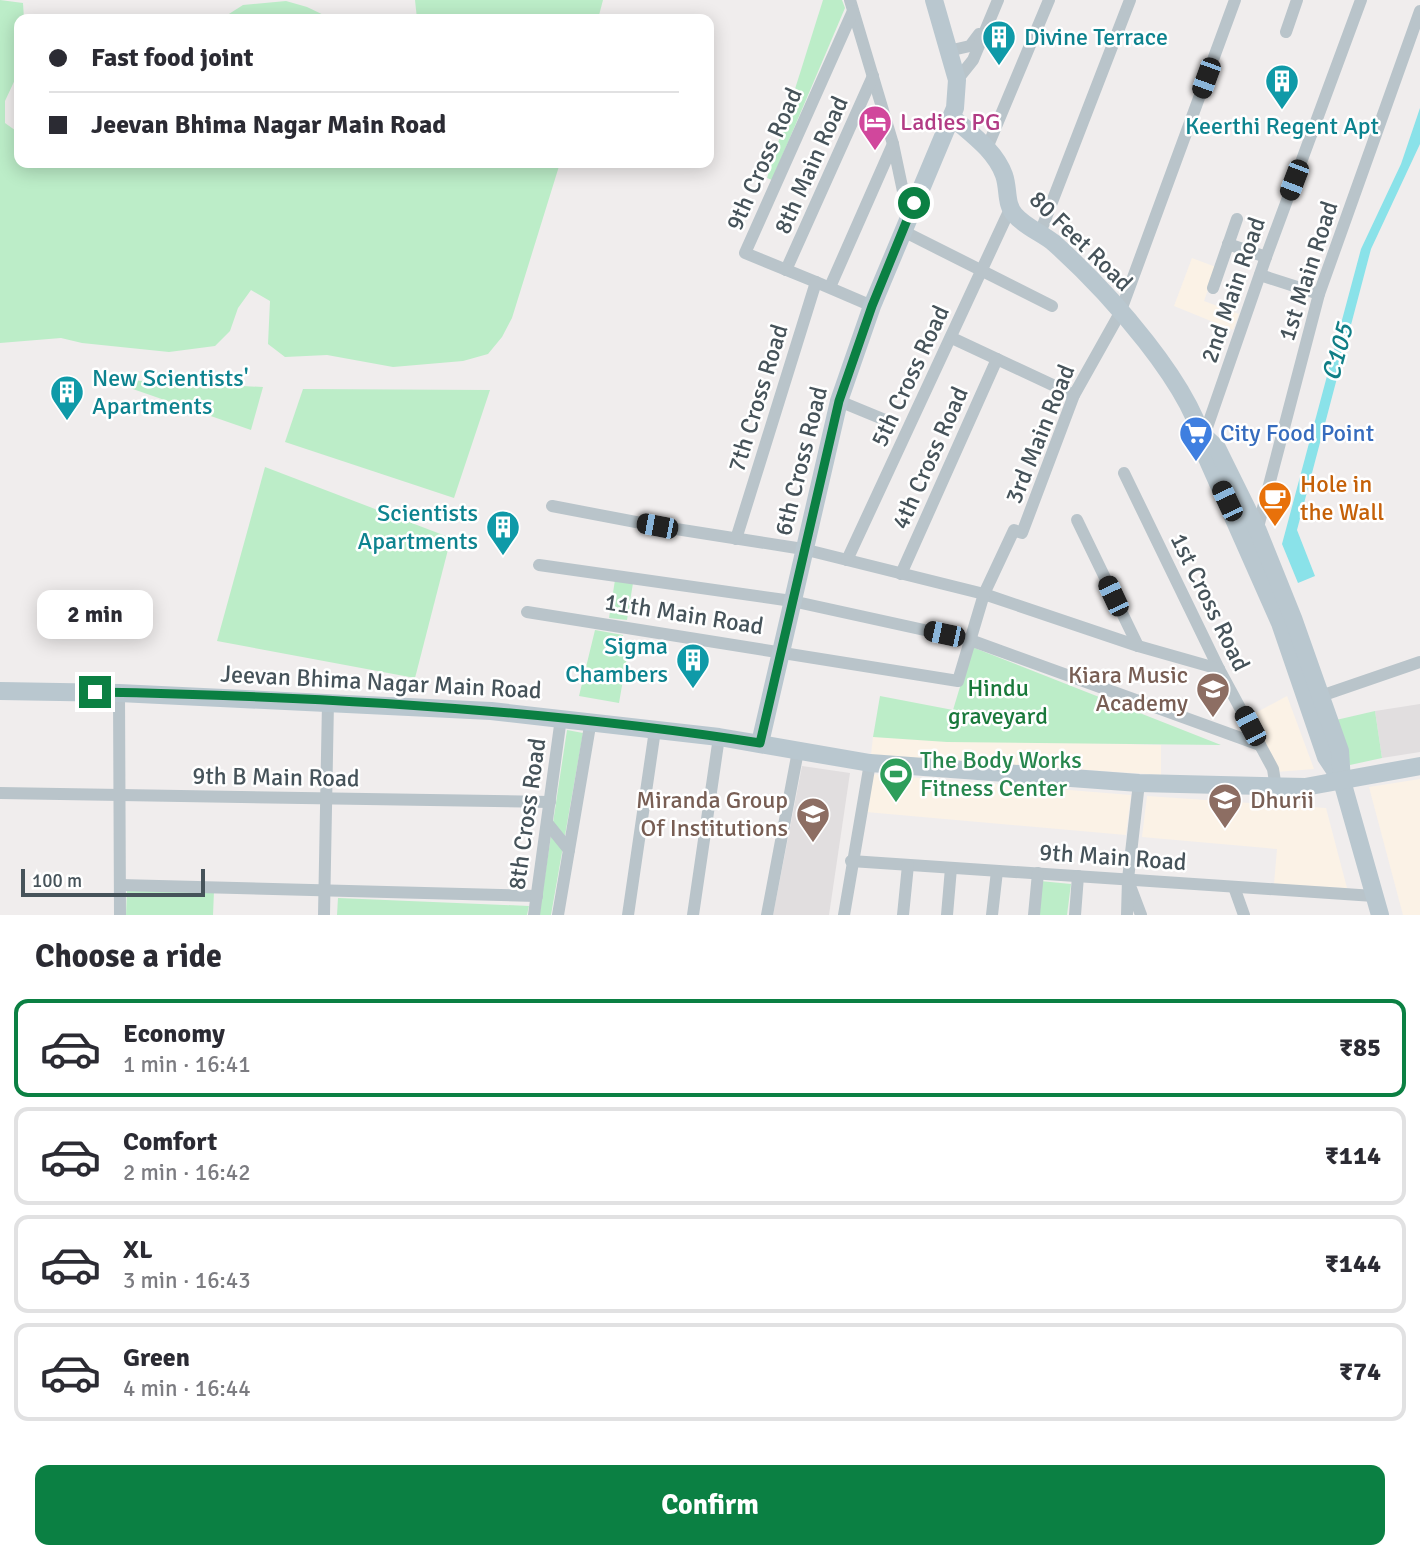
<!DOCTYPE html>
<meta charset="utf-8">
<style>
:root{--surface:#fff;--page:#f7f7f7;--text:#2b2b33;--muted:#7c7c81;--line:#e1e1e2;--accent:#0b8043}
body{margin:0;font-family:Signika,sans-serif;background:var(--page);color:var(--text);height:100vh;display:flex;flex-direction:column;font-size:26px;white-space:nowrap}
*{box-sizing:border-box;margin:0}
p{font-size:23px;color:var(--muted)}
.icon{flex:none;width:38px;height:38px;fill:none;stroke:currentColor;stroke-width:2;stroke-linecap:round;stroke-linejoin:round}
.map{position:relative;height:915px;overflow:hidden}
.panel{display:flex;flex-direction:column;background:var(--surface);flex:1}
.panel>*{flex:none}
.top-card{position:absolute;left:14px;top:14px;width:700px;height:154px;border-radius:14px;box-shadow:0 4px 18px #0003;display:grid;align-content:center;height:154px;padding:0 35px;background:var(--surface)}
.scale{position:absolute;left:21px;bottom:18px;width:184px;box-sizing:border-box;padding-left:7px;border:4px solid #46535a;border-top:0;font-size:19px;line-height:24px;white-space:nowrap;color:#46535a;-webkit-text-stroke:5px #fff;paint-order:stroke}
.end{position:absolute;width:32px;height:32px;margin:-16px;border:9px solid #0b8043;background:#fff;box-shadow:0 0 0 4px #fff}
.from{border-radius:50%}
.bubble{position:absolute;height:49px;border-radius:14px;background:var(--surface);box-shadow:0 4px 18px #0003;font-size:23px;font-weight:700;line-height:49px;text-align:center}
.car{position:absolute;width:21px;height:42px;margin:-21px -10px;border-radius:9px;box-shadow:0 0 5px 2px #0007;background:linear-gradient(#222 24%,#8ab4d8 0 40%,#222 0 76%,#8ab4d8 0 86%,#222 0)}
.top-card b{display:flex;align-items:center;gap:24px;height:66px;font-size:26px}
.top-card b+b{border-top:2px solid var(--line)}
.top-card i{width:18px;height:18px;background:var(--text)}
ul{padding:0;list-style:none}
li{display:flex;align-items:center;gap:21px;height:98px;margin:0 14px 10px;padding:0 21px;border:4px solid var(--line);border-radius:14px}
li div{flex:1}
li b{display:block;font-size:26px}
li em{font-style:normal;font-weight:700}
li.selected{border-color:var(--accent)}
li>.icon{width:63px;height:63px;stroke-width:1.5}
h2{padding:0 35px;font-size:32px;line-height:84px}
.button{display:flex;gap:14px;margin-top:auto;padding:14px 35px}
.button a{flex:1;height:80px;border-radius:14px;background:var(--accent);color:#fff;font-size:28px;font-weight:700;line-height:80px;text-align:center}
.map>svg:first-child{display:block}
.commercial{fill:#fbf2e6}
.education{fill:#e1dedf}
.green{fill:#bcedc8}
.water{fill:#8ae2e9}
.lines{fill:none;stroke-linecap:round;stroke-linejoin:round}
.street{stroke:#b9c4ca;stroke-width:12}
.secondary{stroke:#b9c7cf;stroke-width:18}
.route{stroke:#0b8043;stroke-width:9}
.labels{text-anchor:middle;stroke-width:5;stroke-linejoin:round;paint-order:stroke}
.culture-label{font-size:24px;fill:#0d838f;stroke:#fff;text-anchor:start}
.hotel-label{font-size:24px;fill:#b23c85;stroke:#fff;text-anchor:start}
.street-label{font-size:24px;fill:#46535a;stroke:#fff}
.shop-label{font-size:24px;fill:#366cbe;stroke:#fff;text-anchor:start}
.food-label{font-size:24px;fill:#c56008;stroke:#fff;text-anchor:start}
.education-label{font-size:24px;fill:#785e54;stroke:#fff;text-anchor:end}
.park-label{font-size:24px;fill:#19793b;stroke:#fff}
.leisure-label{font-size:24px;fill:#27864d;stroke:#fff;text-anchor:start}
.water-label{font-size:26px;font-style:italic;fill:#107e86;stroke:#fff}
</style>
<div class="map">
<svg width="1420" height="915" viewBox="0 0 1420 915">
<rect width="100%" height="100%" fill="#f0eded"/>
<g class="commercial">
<path d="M1192,258l24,9 -12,34 35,13 -6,16 -59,-24z"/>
<path d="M1287,696l27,73 -38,3 -26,-56z"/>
<path d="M873,737l288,8v30l-290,-20z"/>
<path d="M871,774l260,21 -5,40 -260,-23z"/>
<path d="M1420,779v136h-17l-34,-128z"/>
<path d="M1147,796l179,12 21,80 -73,-4 3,-35 -135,-12z"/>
</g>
<g class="education">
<path d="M1420,704v48l-38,6 -7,-47z"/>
<path d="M802,766l48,7 -21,142h-56z"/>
</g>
<g class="green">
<path d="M0,0l23,3 1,16h-5v52l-14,30v22l14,10v30h541l-48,155 -10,19 -14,17 -25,7 -70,6 -66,-12 -42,2 -17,-13 2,-43 -19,-11 -13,18 -8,23 -15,15 -46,6 -87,-9 -21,-5 -61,5z"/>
<path d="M415,0h188l-5,19h-181z"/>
<path d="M823,0h19l3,8 -73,172 -5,-2z"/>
<path d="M286,1l21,6 25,12h-111l22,-14z"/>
<path d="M104,379l159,8 -12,43z"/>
<path d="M303,389l187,1 -36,108 -169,-56z"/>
<path d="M265,467l186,71 -36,140 -198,-37z"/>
<path d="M615,580l18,3 -6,37 -18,-2z"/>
<path d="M595,630l28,5 -7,20 11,2 -8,46 -40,-7z"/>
<path d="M972,647l249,98 -274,-3 -74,-5 7,-41 73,14z"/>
<path d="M1375,711l7,47 -32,7 -14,-45z"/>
<path d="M567,730l16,3 -32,182h-12z"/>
<path d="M1040,881l31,3 -4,31h-30z"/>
<path d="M127,888l87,3 -1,24h-87z"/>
<path d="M338,898l191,8 -2,9h-190z"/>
</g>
<path class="water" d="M1420,108v36l-49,105 -74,281 18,46 -17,7 -16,-39 79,-295 40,-85z"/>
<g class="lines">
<g class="street">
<path d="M850,0l43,144 11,52 10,7"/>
<path d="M1286,32l11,-32"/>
<path d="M948,51l22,-5 9,-12"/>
<path d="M957,80l16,-20 25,-60"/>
<path d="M987,148l62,-148"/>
<path d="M903,231l149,75"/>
<path d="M1040,233l90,-233"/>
<path d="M1228,244l38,13"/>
<path d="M786,270l87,-194"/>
<path d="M1260,275l59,19"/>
<path d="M816,282l-71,-29 108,-242"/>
<path d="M830,287l63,-143"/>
<path d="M1213,288l24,-69"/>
<path d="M952,338l122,57"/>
<path d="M839,401l51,21"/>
<path d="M1204,436l62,-179 95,-257"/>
<path d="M1124,473l95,196 54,100 3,19"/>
<path d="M552,506l105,20 146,23 181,45 154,52 81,23"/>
<path d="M1077,520l61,126"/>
<path d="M1257,531l62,-237 101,-283"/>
<path d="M736,539l80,-257 56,24"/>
<path d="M847,560l163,-351"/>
<path d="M539,565l253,36 178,39 290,105"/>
<path d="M901,574l96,-215"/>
<path d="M527,612l431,69 26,-87 30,-64 8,3 52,-138 46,-82 115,-313"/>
<path d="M119,693l1,222"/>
<path d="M1315,698l105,-36"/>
<path d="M0,793l550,9"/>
<path d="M548,824l21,26"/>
<path d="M851,861l523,35"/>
<path d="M120,885l417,11"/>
<path d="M1130,886l11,29"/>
<path d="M1234,887l10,28"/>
<path d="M324,915l4,-213"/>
<path d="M534,915l27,-197"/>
<path d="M558,915l33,-195"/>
<path d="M628,915l27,-185"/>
<path d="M693,915l26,-178"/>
<path d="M767,915l31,-164"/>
<path d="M844,915l26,-152"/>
<path d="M903,915l5,-50"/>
<path d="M947,915l4,-47"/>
<path d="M992,915l5,-44"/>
<path d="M1034,915l4,-42"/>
<path d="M1075,915l3,-39"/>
<path d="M1127,915l1,-36 11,-96"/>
</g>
<g class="secondary">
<path d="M952,117c19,17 43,33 52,58 5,14 1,29 11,40 10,12 27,18 39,28 50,45 144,146 152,213l74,167 46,134 16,24"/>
<path d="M1204,436l13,12 41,83 35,87 47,133 2,30 38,134"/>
<path d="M0,691l119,2 372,18 228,26 151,26 269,20 166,4 115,-21"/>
<path d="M760,743l79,-342 33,-95 83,-198 2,-28 -23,-80"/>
</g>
</g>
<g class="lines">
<path class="route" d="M95,692c222,4 446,17 665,51l79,-342 33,-95 42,-103"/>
</g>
<defs>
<g id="building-pin" transform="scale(1.75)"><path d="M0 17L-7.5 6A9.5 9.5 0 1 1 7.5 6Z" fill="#0f9aa8" stroke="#fff"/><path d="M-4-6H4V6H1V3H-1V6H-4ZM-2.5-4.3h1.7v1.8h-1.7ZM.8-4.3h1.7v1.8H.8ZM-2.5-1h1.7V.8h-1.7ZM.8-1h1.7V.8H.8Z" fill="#fff"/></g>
<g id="hotel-pin" transform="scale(1.75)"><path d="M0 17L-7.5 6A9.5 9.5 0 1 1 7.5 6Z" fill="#d1479c" stroke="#fff"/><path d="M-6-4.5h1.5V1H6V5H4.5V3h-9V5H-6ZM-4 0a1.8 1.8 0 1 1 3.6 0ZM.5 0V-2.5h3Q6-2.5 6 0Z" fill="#fff"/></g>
<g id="supermarket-pin" transform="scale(1.75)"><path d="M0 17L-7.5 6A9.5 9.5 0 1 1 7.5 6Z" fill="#3f7fe0" stroke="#fff"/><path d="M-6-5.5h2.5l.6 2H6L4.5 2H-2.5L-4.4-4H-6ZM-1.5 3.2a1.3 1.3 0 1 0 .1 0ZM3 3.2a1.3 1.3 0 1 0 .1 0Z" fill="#fff"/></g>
<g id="cafe-pin" transform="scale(1.75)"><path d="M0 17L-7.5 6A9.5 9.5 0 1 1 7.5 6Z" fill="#e8710a" stroke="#fff"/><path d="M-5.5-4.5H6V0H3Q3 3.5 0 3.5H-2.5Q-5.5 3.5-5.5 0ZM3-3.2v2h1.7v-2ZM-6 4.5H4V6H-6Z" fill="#fff"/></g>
<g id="school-pin" transform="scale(1.75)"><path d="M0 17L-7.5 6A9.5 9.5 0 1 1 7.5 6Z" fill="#8d6e63" stroke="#fff"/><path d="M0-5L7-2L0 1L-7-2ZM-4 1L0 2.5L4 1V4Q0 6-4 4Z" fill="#fff"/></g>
<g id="stadium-pin" transform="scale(1.75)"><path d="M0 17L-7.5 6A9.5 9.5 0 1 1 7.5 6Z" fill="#2e9e5b" stroke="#fff"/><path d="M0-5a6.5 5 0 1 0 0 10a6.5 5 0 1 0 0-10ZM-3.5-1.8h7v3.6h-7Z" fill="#fff"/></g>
</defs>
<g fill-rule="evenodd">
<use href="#building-pin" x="999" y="37"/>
<use href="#building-pin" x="1282" y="81"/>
<use href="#hotel-pin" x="875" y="122"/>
<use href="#building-pin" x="67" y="392"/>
<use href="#supermarket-pin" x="1196" y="433"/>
<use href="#cafe-pin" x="1275" y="498"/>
<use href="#building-pin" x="503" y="527"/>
<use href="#building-pin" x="693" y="660"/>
<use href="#school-pin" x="1213" y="689"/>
<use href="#stadium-pin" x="896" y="774"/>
<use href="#school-pin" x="1225" y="800"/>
<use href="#school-pin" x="813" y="814"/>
</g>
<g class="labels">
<g class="culture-label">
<text x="1024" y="45">Divine Terrace</text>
<text x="1282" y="134" text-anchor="middle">Keerthi Regent Apt</text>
<text x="92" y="386">New Scientists'<tspan x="92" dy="28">Apartments</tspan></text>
<text x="478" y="521" text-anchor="end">Scientists<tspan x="478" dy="28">Apartments</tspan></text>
<text x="668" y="654" text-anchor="end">Sigma<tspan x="668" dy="28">Chambers</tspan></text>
</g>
<g class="hotel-label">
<text x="900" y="130">Ladies PG</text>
</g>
<g class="street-label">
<text transform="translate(764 159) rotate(-66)" y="8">9th Cross Road</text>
<text transform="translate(811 165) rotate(-66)" y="8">8th Main Road</text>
<text transform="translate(1081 241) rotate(44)" y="8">80 Feet Road</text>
<text transform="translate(1308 271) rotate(-72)" y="8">1st Main Road</text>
<text transform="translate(1233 290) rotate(-71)" y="8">2nd Main Road</text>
<text transform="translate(910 376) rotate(-65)" y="8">5th Cross Road</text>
<text transform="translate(758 398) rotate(-73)" y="8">7th Cross Road</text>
<text transform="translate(1040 434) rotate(-68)" y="8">3rd Main Road</text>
<text transform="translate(930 458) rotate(-66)" y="8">4th Cross Road</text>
<text transform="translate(801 461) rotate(-76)" y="8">6th Cross Road</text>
<text transform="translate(1210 602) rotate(64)" y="8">1st Cross Road</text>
<text transform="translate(684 614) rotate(9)" y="8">11th Main Road</text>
<text transform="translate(381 682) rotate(3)" y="8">Jeevan Bhima Nagar Main Road</text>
<text transform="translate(276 777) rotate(1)" y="8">9th B Main Road</text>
<text transform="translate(527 814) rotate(-82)" y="8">8th Cross Road</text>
<text transform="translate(1113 857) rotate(4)" y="8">9th Main Road</text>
</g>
<g class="shop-label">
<text x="1220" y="441">City Food Point</text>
</g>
<g class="food-label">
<text x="1300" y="492">Hole in<tspan x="1300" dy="28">the Wall</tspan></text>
</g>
<g class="education-label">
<text x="1188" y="683">Kiara Music<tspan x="1188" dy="28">Academy</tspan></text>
<text x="788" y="808">Miranda Group<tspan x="788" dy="28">Of Institutions</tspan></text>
<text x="1250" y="808" text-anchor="start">Dhurii</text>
</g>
<g class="park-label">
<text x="998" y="696">Hindu<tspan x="998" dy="28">graveyard</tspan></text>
</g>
<g class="leisure-label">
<text x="920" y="768">The Body Works<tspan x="920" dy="28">Fitness Center</tspan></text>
</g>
<g class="water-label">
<text transform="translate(1337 352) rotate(-75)" y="9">C105</text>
</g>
</g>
</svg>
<div class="scale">100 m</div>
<i class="end from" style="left:914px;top:203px"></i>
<i class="end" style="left:95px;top:692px"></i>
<div class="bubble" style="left:37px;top:590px;width:116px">2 min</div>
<i class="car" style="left:1206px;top:78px;rotate:200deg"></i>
<i class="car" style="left:1294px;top:180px;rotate:201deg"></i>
<i class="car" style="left:1227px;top:501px;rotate:335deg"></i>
<i class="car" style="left:657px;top:526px;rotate:281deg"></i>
<i class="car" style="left:1113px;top:596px;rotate:335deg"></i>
<i class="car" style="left:944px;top:634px;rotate:282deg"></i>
<i class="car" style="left:1250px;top:726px;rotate:332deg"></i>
<div class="top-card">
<b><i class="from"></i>Fast food joint</b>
<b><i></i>Jeevan Bhima Nagar Main Road</b>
</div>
</div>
<section class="panel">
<h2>Choose a ride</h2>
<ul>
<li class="selected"><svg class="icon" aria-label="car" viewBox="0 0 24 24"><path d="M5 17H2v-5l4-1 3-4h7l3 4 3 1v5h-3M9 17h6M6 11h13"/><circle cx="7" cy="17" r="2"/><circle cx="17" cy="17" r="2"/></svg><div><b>Economy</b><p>1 min · 16:41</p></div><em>₹85</em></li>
<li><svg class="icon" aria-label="car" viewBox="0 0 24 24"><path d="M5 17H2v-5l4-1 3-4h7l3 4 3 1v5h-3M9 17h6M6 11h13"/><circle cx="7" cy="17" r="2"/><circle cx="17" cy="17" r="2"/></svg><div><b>Comfort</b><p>2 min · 16:42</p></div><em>₹114</em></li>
<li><svg class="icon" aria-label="car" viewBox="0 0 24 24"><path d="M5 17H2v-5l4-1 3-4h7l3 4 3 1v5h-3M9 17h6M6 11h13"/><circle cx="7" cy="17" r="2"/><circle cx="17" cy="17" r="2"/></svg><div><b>XL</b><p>3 min · 16:43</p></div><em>₹144</em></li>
<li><svg class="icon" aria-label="car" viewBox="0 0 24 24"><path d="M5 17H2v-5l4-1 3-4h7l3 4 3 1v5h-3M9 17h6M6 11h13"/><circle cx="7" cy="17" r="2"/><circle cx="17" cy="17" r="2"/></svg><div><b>Green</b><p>4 min · 16:44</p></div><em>₹74</em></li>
</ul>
<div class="button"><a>Confirm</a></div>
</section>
